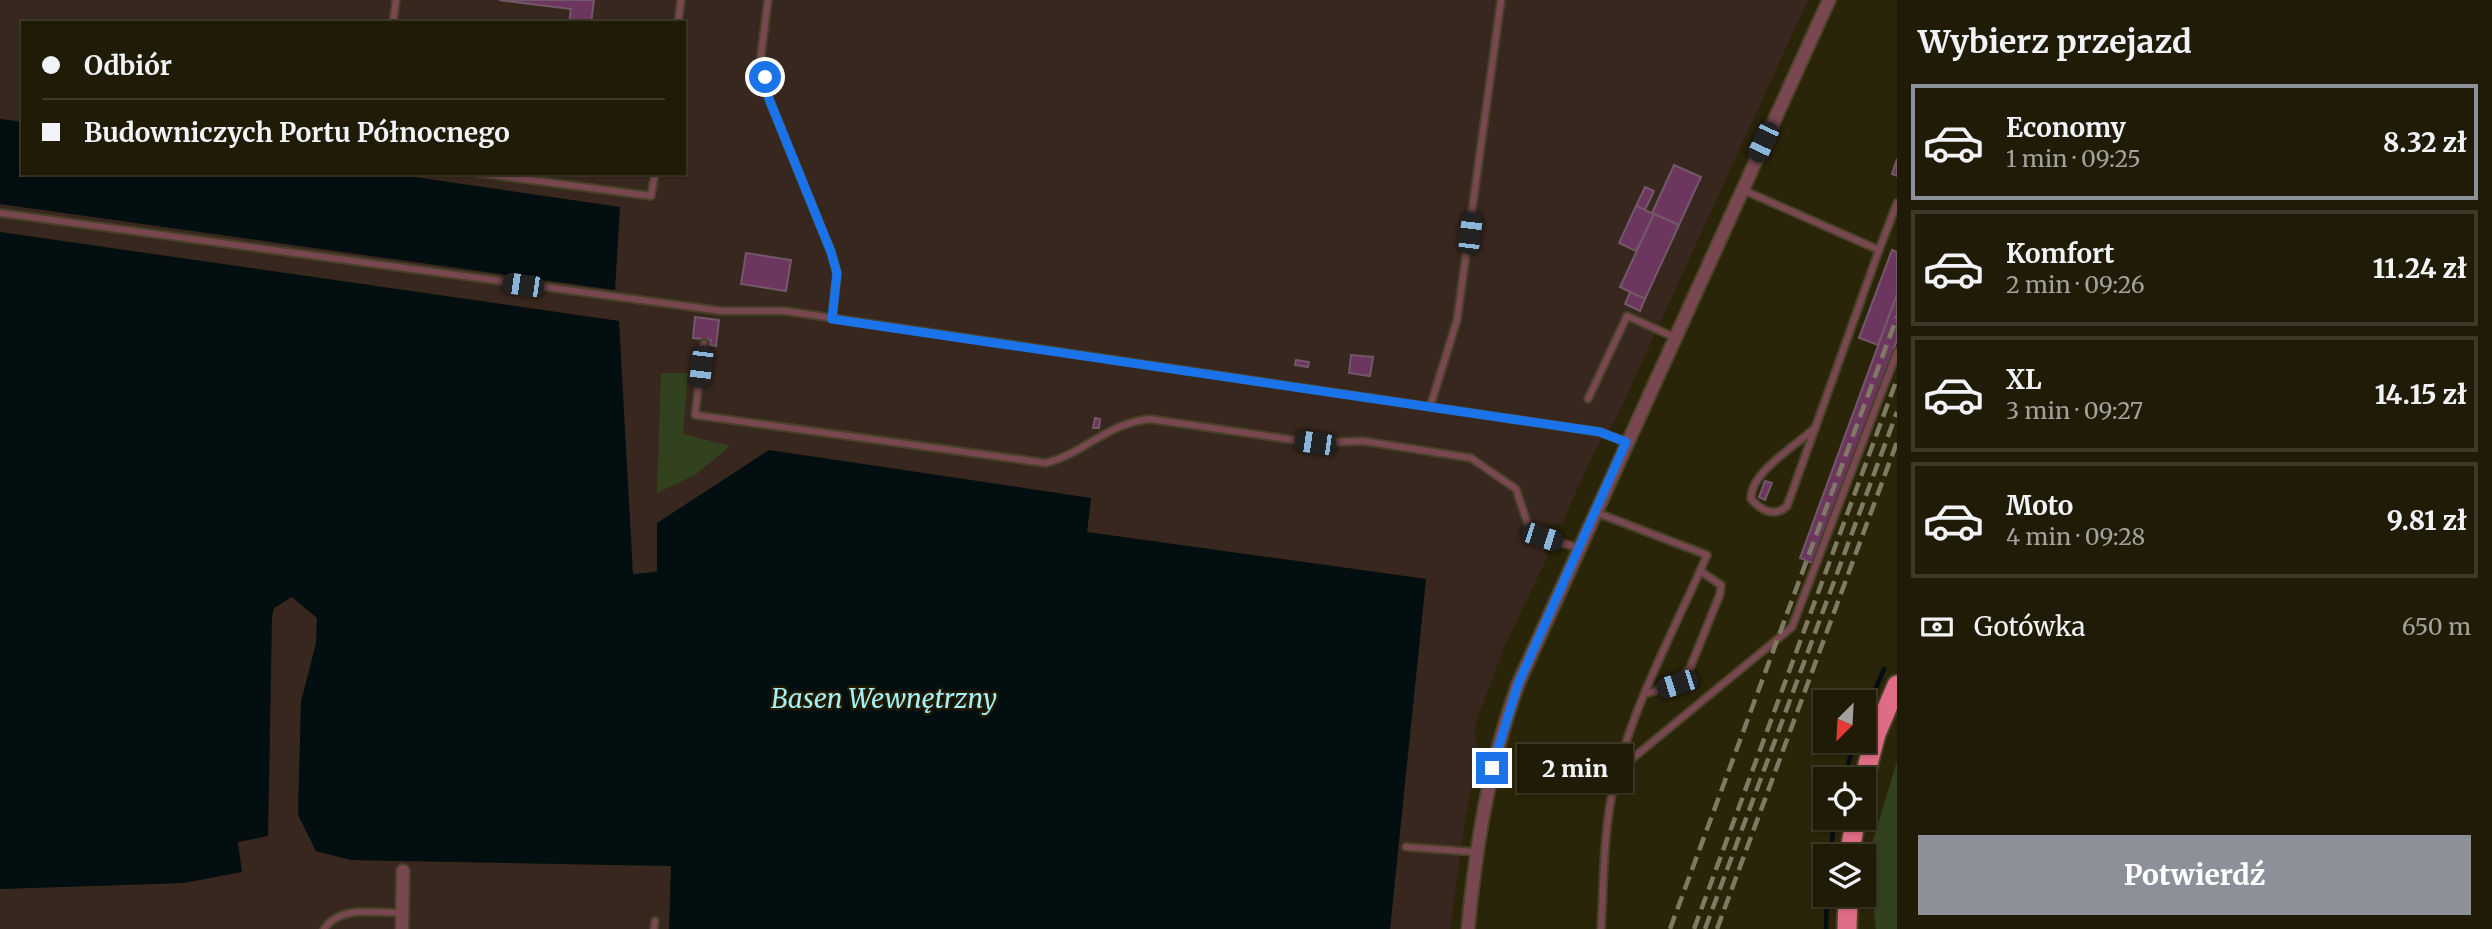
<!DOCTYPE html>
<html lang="pl">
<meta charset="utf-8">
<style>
:root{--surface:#201b07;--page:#282411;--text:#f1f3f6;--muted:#a2a19b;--line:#3d3928;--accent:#8c9099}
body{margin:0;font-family:Merriweather,serif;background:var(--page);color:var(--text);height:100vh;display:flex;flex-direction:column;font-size:26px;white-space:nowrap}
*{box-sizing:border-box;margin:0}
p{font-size:23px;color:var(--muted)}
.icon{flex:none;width:38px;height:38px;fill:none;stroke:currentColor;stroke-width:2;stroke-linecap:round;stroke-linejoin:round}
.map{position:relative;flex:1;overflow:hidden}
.details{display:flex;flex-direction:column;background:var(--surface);width:595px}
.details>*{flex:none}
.top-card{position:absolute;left:21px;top:21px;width:665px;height:154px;border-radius:0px;box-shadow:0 2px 5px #0004,0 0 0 2px var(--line);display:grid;align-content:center;height:154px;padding:0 21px;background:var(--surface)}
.needle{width:46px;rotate:204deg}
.fabs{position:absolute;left:1813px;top:690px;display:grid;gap:14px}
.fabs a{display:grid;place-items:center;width:63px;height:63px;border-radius:0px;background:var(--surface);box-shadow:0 2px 5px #0004,0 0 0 2px var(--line);font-size:35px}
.end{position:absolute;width:32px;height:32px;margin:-16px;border:9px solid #1a73e8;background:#fff;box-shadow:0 0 0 4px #fff}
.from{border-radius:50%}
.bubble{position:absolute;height:49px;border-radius:0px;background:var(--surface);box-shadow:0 2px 5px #0004,0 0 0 2px var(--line);font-size:23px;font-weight:800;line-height:49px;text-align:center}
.car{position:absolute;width:21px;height:42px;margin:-21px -10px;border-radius:9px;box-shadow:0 0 5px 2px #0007;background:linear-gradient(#222 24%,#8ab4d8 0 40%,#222 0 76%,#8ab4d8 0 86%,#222 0)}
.top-card b{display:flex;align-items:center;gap:24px;height:66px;font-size:26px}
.top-card b+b{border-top:2px solid var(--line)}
.top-card i{width:18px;height:18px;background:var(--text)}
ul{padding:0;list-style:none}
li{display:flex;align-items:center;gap:21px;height:116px;margin:0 14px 10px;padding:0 7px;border:4px solid var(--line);border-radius:0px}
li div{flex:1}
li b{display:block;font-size:26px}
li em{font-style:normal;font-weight:800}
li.on{border-color:var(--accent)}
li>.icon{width:63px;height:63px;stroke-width:1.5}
h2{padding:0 21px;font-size:32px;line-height:84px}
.pay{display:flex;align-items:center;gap:18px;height:77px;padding:0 21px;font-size:26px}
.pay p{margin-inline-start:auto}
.cta{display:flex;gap:14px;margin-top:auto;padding:14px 21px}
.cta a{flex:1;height:80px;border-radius:0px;background:var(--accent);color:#fff;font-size:28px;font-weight:800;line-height:80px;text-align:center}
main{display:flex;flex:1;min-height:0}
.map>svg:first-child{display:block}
.industrial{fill:#38271e}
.green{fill:#32421f}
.water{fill:#030e10}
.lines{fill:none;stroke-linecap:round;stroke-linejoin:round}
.stream{stroke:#030e10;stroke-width:4.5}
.building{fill:#6d365e;stroke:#73586a;stroke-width:2}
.service-casing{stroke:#474128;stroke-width:10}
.minor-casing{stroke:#474128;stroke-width:16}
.trunk-casing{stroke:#474128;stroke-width:23}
.service{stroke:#794750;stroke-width:6}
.minor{stroke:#794750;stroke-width:12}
.trunk{stroke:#de6c84;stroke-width:19}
.rail{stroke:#7f7a64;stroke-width:4.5;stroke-dasharray:14 7;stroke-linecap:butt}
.route{stroke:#1a73e8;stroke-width:9}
.labels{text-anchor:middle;stroke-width:5;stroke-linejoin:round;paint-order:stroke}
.water-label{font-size:26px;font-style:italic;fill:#a5f0fa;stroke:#201b01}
</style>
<main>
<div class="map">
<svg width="1897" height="929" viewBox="0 0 1897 929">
<rect width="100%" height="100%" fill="#2a2409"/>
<g class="industrial">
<path d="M0,0h1808l-192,419 -21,31 -33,73 -17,3 -5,17 8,13 -43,89 -31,83 4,25 -12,60 -16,116h-60l36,-350 -339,-47 4,-33 -459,76 -13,-254 -619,-89v-28l615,86 4,-83 -232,-34h297v-150h-661v99l-23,-3z"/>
<path d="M292,597l25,21 -1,25 -15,59 -3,113 18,36 35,9 320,6 -2,63h-669v-40l184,-6 54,-41 30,-7 4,-219 2,-8z"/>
</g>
<g class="green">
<path d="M661,373h27l-5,61 47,12 -35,29 -38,18z"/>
<path d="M1897,761v168h-21l-8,-72z"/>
</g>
<g class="water">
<path d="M0,119l23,3v51h364l233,34 -5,83 -615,-86z"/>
<path d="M0,232l619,89 14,253 24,-2v-49l112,-73 322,48 -4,34 339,47 -36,350h-721l2,-63 -320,-6 -35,-9 -18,-36 3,-113 15,-59 1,-25 -25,-21 -18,11 -2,8 -4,220 -30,6 4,30 -58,11 -184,6z"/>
</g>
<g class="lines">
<g class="stream">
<path d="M1864,716l20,-47"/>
<path d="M1844,779l11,-39"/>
<path d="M1830,856l5,-39"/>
<path d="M1826,929l1,-35"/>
</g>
</g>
<g class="building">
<path d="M499,0h95l-3,23h-22l2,-14z"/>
<path d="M1897,159v17l-5,-2z"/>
<path d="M1674,165l27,12 -22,48 -27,-12z"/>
<path d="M1645,187l9,4 -9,19 -9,-4z"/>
<path d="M1636,206l18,8 -18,37 -17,-8z"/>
<path d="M1654,214l25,11 -34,74 -25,-12z"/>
<path d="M1892,250l5,2v42l-19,51 -19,-7z"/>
<path d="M746,253l45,7 -5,31 -45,-7z"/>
<path d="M1630,292l15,7 -5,12 -15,-7z"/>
<path d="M1897,294v46l-83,224 -14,-6z"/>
<path d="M695,317l24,3 -3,26 -6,-1 1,-5 -18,-2z"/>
<path d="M1351,355l22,2 -3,19 -21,-3z"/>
<path d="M1296,360l13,2 -1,5 -13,-2z"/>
<path d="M1095,418l5,1 -1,9h-6z"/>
<path d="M1765,481l7,2 -7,17 -6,-3z"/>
</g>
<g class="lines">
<g class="service-casing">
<g id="service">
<path d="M768,0l-7,55 8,44 62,153 6,21 -5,46"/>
<path d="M393,23l3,-23"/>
<path d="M678,23l3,-23"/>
<path d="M478,173l173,23 4,-23"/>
<path d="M1741,189l138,61 18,-47"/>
<path d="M0,213l722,98h63l815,121 26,10"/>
<path d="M704,343l-9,72 351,48c41,-11 59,-39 104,-44l165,24 48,-2 108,17 45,31 13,39 13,9 37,11"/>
<path d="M1588,399l39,-83 47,21"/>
<path d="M1430,407l27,-87 44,-320"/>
<path d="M1816,427c-20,19 -66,45 -65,72 10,11 23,19 36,7l35,-97 57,-159"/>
<path d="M1595,512l112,43 -7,16"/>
<path d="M1620,762h8l164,-135 105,-275"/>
<path d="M1406,847l70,5"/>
<path d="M324,929c16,-24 51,-16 78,-16"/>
<path d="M654,929l1,-8"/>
<path d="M1601,929c3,-48 2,-97 13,-144 17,-74 55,-145 86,-214l21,14 -1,9 -30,74 -13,16 -32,10"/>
</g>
</g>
<g class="minor-casing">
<g id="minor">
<path d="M402,929l1,-58"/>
<path d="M1468,929c8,-85 21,-164 50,-245l311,-684"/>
</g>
</g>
<g class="trunk-casing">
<g id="trunk">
<path d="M1864,779l12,-45 21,-49"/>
<path d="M1849,856l7,-39"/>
<path d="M1847,929l1,-35"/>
</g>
</g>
<use href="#service" class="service"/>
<use href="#minor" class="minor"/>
<use href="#trunk" class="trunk"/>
<g class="rail">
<path d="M1670,929l227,-612"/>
<path d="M1694,929l203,-550"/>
<path d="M1705,929l192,-517"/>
<path d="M1717,929l180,-487"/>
</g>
</g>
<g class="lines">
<path class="route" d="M765,77l4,22 62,153 6,21 -5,46 768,113 26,10 -108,242 -26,84"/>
</g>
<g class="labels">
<g class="water-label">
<text x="884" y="708">Basen Wewnętrzny</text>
</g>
</g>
</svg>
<div class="fabs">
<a><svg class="needle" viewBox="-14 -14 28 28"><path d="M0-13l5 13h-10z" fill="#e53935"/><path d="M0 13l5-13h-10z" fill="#a2a19b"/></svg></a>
<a><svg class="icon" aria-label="locate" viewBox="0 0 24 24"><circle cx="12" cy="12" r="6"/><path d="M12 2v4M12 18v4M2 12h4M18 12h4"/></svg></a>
<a><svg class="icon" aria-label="layers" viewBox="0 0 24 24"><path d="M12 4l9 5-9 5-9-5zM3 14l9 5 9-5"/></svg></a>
</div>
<i class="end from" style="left:765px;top:77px"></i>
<i class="end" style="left:1492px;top:768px"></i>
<div class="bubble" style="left:1517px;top:744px;width:116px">2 min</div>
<i class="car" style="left:1763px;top:142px;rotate:205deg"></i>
<i class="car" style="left:1470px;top:233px;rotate:7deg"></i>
<i class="car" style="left:523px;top:285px;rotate:278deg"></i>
<i class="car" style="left:701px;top:367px;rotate:187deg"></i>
<i class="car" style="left:1315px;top:443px;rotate:278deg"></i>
<i class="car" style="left:1542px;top:537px;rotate:108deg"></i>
<i class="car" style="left:1677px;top:684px;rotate:252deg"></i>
<div class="top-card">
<b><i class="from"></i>Odbiór</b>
<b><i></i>Budowniczych Portu Północnego</b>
</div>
</div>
<section class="details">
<h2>Wybierz przejazd</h2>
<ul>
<li class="on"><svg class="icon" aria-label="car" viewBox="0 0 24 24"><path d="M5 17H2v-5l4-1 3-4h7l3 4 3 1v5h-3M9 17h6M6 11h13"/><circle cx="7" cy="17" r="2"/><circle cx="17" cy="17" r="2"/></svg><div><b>Economy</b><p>1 min · 09:25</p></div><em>8.32 zł</em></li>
<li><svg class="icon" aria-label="car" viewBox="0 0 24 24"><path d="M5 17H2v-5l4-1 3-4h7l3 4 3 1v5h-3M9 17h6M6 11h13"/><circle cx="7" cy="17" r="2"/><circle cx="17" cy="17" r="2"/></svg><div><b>Komfort</b><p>2 min · 09:26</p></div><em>11.24 zł</em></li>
<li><svg class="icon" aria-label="car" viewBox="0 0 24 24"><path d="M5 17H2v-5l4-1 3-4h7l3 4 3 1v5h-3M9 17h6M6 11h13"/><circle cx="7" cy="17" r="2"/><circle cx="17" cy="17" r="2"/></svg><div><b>XL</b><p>3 min · 09:27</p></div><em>14.15 zł</em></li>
<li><svg class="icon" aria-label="car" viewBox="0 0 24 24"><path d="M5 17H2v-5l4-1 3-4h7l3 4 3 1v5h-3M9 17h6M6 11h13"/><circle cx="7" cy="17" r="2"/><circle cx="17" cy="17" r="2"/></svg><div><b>Moto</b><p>4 min · 09:28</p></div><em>9.81 zł</em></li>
</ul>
<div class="pay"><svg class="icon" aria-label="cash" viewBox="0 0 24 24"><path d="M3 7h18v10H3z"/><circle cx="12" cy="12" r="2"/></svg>Gotówka<p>650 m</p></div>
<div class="cta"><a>Potwierdź</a></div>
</section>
</main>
